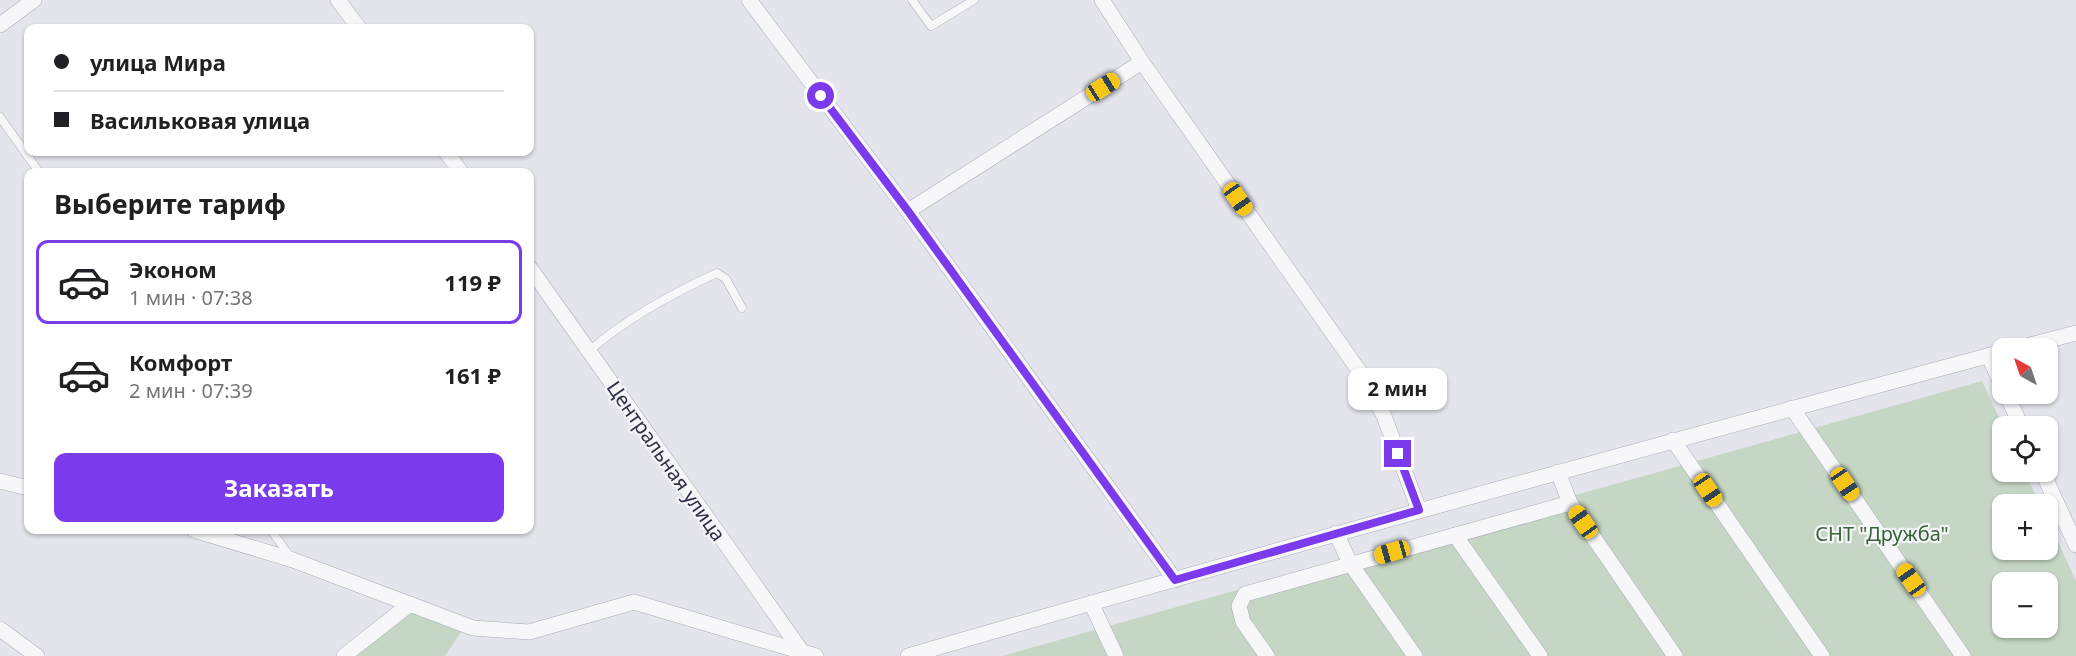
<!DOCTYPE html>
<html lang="ru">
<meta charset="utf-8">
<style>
:root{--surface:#fff;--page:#f6f6f6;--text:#202124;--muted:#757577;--line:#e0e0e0;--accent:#7c3aed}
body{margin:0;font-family:"Noto Sans",sans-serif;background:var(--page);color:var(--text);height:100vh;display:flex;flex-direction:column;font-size:22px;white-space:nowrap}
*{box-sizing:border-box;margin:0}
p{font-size:20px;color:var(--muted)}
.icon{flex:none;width:33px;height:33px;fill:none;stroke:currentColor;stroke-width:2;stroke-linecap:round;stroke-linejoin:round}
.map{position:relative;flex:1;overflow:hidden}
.panel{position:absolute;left:24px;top:168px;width:510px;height:366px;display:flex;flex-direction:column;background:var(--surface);border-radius:12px;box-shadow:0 2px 4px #0004}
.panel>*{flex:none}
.banner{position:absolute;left:24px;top:24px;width:510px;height:132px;border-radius:12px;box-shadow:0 2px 4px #0004;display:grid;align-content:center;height:132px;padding:0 30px;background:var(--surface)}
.needle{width:39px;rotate:320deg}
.tools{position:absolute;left:1992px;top:338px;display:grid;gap:12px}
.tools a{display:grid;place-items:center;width:66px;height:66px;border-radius:12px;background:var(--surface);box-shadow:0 2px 4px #0004;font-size:30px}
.end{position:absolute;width:27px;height:27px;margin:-14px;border:8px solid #7c3aed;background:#fff;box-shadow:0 0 0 3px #fff}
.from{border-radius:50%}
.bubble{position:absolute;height:42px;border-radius:12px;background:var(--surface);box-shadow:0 2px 4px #0004;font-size:20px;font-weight:700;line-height:42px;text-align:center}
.car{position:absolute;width:18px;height:36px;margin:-18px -9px;border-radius:8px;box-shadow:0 0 4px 2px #0007;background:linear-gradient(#f5c518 24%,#345 0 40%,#f5c518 0 76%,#345 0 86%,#f5c518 0)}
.banner b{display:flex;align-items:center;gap:21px;height:57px;font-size:22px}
.banner b+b{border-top:2px solid var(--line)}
.banner i{width:15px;height:15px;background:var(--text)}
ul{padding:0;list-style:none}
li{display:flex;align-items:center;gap:18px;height:84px;margin:0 12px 9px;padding:0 18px;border:3px solid transparent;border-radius:12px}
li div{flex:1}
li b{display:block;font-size:22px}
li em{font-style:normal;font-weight:700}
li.active{border-color:var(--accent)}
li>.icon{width:54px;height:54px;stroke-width:1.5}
h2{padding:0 30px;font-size:27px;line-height:72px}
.action{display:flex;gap:12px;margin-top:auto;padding:12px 30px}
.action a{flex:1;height:69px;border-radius:12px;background:var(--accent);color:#fff;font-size:24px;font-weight:700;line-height:69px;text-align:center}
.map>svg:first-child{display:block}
.green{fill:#c6d6c4;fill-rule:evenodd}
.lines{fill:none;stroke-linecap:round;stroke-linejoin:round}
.service-casing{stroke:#a8abb7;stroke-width:9}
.minor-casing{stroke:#a8abb7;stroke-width:16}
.service{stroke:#f7f7fa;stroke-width:8}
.minor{stroke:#f7f7fa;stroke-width:15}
.route{stroke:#7c3aed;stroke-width:8}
.labels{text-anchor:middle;stroke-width:4.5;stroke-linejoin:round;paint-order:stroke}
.street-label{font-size:20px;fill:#2a2f45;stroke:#f4f5f9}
.park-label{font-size:20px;fill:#386237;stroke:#f4f5f9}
</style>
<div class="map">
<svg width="2076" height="656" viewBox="0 0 2076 656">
<rect width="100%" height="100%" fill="#e4e5ec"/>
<g class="green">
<path d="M1982,381l21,45 -1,45h22l16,33h-38v45h46v-29l28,61v75h-1074zM2002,582h46v45h-46z"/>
<path d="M405,609l56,23 -16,24h-100z"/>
</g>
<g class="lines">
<g class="service-casing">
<g id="service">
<path d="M912,0l19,26 43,-26"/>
<path d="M0,117l39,55"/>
<path d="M589,351c38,-33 82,-57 128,-78l9,6 16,29"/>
<path d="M271,530l20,28"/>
</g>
</g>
<g class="minor-casing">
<g id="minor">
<path d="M338,0l21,28"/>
<path d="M749,0l159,211 267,369"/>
<path d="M1102,0l40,62 220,313 22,41 35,94"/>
<path d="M0,25l34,-25"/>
<path d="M446,152l15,20"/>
<path d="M908,211l234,-149"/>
<path d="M530,268l273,385"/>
<path d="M2019,348l57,-15"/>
<path d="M1989,356l13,30"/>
<path d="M2006,393l15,33"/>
<path d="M1792,408l171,248"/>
<path d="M1673,440l149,216"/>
<path d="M2042,471l34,74"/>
<path d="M1558,472l12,31"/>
<path d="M0,481l28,7"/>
<path d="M194,530l99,30 180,68 56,4 105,-30 182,54"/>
<path d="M1336,533l14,30 65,93"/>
<path d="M1455,535l85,121"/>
<path d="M1091,603l25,53"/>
<path d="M0,629l37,27"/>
<path d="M344,656l66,-52"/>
<path d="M908,656c364,-106 729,-206 1094,-304"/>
<path d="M1267,656l-24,-34 -4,-16 6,-12 325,-91 105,153"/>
</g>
</g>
<use href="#service" class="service"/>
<use href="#minor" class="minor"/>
</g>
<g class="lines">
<path class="route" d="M821,96l87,115 267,369 244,-70 -21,-56"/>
</g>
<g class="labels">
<g class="street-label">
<text transform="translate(666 461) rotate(55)" y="7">Центральная улица</text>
</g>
<g class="park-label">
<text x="1882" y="541">СНТ "Дружба"</text>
</g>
</g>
</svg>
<div class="tools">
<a><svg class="needle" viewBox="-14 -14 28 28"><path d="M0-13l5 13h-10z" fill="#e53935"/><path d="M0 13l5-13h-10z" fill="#757577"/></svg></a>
<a><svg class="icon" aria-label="locate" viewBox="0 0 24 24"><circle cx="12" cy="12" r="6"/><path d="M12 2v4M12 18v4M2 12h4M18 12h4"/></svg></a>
<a>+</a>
<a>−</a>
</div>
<i class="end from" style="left:821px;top:96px"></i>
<i class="end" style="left:1398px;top:454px"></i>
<div class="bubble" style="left:1348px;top:368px;width:99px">2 мин</div>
<i class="car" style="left:1103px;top:87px;rotate:58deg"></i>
<i class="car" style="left:1238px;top:199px;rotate:145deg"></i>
<i class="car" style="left:1845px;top:484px;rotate:146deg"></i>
<i class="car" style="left:1708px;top:490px;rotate:146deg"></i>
<i class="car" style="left:1583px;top:522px;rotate:325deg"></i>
<i class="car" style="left:1392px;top:552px;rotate:254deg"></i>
<i class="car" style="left:1911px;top:580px;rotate:325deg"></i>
<div class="banner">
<b><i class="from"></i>улица Мира</b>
<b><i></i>Васильковая улица</b>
</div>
<section class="panel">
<h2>Выберите тариф</h2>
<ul>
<li class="active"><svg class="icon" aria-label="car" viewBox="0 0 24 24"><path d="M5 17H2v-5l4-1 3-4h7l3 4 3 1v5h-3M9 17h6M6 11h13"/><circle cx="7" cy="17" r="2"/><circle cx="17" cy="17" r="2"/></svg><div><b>Эконом</b><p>1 мин · 07:38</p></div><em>119 ₽</em></li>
<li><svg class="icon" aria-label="car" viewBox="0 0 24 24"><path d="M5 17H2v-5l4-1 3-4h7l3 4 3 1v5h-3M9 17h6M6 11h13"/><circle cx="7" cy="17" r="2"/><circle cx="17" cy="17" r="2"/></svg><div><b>Комфорт</b><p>2 мин · 07:39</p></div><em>161 ₽</em></li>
</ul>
<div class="action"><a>Заказать</a></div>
</section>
</div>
